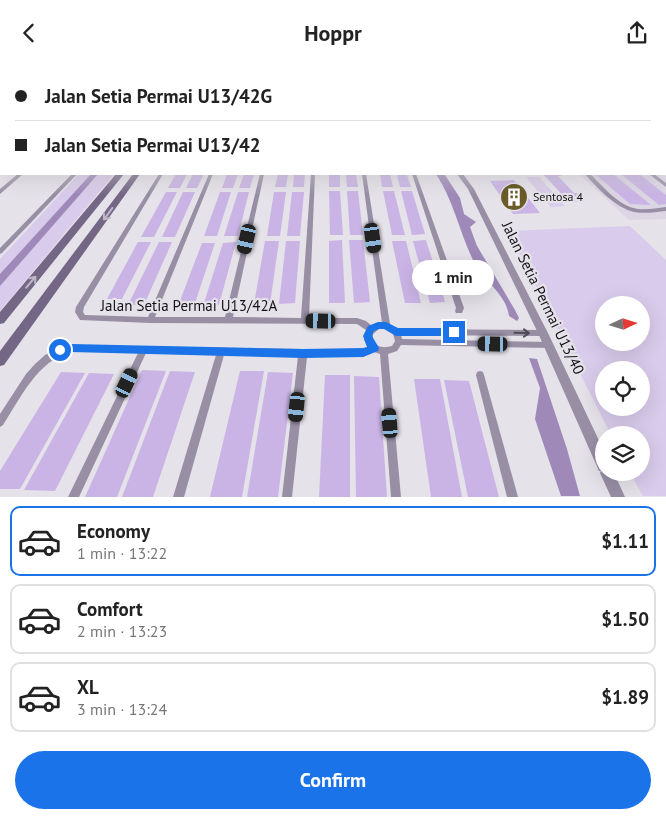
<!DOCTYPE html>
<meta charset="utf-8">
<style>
:root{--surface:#fff;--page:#f2f2f2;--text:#222;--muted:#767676;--line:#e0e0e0;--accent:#1a73e8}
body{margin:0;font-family:"PT Sans",sans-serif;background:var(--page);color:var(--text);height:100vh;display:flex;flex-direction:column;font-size:19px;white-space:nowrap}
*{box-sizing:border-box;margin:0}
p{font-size:16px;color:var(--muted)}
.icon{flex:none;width:28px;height:28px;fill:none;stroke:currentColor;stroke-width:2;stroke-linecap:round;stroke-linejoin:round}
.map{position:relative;height:432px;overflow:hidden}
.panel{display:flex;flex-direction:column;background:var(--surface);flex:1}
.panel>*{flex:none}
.top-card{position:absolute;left:0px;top:0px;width:666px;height:110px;box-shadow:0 5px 20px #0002;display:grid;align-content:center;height:110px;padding:0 15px;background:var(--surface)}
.needle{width:32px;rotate:86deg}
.fabs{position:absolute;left:595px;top:231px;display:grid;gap:10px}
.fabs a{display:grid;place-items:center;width:55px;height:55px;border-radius:50%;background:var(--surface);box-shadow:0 5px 20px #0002;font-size:25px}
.end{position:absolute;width:22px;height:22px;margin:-11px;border:6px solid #1a73e8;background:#fff;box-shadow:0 0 0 2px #fff}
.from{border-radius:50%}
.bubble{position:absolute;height:35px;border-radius:18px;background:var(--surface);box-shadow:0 5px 20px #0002;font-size:16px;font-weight:800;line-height:35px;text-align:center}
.car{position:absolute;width:15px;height:30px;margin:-15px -8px;border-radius:6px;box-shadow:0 0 4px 1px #0007;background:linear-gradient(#222 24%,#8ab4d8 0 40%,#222 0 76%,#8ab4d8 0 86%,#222 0)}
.top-card b{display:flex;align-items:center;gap:18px;height:48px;font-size:19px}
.top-card b+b{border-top:1px solid var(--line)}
.top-card i{width:12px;height:12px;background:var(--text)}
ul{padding:9px 0 0;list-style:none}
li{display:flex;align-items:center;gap:15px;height:70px;margin:0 10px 8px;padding:0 5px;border:2px solid var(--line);border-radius:10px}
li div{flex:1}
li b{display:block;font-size:19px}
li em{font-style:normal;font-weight:800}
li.selected{border-color:var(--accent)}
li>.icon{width:45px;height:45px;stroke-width:1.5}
.primary-button{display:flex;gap:10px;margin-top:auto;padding:10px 15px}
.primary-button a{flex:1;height:58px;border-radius:30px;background:var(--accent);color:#fff;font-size:20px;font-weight:800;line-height:58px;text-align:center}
header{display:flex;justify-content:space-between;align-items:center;height:65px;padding:0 15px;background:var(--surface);font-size:22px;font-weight:800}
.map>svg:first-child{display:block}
.built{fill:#dcd6e4}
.green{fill:#d9cbeb;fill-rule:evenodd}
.water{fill:#9e89b9}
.building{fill:#cab4e6}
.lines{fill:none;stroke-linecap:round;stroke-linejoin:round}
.minor{fill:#988fa5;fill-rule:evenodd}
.tertiary{fill:#988fa5;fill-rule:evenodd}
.secondary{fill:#746786;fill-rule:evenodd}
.oneway{stroke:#bdb7c6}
.oneway2{stroke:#4f4b56}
.route{fill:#1a73e8}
.labels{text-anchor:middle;stroke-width:4.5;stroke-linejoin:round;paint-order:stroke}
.far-poi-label{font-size:12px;fill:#141315;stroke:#e5e2e9;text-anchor:start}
.street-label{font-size:15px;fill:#141315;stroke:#e5e2e9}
</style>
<header><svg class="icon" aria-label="back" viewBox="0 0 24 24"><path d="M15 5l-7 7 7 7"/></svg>Hoppr<svg class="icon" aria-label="share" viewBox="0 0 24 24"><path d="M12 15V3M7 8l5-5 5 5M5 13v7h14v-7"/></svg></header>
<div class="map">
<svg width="666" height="432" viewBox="0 0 666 432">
<rect width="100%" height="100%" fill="#e5e2e9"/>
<path class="built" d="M579,109h84l3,2v43l-37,1z"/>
<g class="green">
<path d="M79,109h35l-114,137v-52z"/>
<path d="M526,112h13l26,29 -14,1z"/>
<path d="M630,161l36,34v236h-23l-13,-23h11v-38h-30l-103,-204zM604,240h37v38h-37zM604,305h37v37h-37z"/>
</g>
<g class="water">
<path d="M91,109h7l-98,112v-12z"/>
<path d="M436,109l9,1 15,23 4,16 12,8 -6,5 7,19 38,64 4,8 -2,3 -8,-5c-2,-20 -24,-35 -34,-52 -15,-29 -21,-63 -39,-90z"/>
<path d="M529,293l8,1 30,90 13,47h-19l-26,-77 5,-31z"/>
</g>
<g class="building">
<path d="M176,109h11l-7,14h-12z"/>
<path d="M193,109h11l-7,14h-11z"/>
<path d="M227,109h11l-5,14h-11z"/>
<path d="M244,109h10l-4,14h-11z"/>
<path d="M278,109h10l-2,13h-11z"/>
<path d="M294,109h11l-1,13h-11z"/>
<rect x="329" y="109" width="11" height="13"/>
<path d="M346,109h10l2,13h-11z"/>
<path d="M380,109h10l3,13h-11z"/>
<path d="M543,109h16l3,2h-4l16,17h4l5,5h-4l3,3 -13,1z"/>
<path d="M595,109h18l38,31 -21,-1z"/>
<path d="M621,109h18l27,21v9l-7,1z"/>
<path d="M397,110h10l4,12h-11z"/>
<path d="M514,115l26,33 -27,1 -23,-33z"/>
<path d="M329,126h11l3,44h-13z"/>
<path d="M347,126h11l5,44h-13z"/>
<path d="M383,126h11l11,44h-13z"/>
<path d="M401,126h11l13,43 -13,1z"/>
<path d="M166,127h11l-23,45h-13z"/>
<path d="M183,127h12l-20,45h-13z"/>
<path d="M220,127h11l-14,44h-13z"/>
<path d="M238,127h11l-11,44h-14z"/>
<path d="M274,127h12l-6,44h-13z"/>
<path d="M292,127h12l-4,44h-13z"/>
<path d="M342,175l3,63h-16v-62z"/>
<path d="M349,175h14l7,62 -16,1z"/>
<path d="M426,175l16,51 3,11 -15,1 -17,-62z"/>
<path d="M265,176h14l-9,63h-16z"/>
<path d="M286,176h14l-5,62 -16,1z"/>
<path d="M392,176h14l15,62h-16z"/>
<path d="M138,177h13l-29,57h-15z"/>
<path d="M159,177h13l-28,63h-16z"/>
<path d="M236,177l-17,63 -16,1 20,-63z"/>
<path d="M202,178h13l-21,63h-16z"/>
<path d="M142,305l24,1 -49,126h-32z"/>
<path d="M170,306l25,1 -42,125h-31z"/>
<path d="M240,306h24l-22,126h-32z"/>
<path d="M61,307l24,1 -65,116h-20v-18z"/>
<path d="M268,307l25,1 -15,124h-31z"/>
<path d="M89,308l25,1 -59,117 -31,-1z"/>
<path d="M325,310h25v122h-31z"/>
<path d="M354,311l25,1 8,120h-31z"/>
<path d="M414,314h26l22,118h-31z"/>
<path d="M444,315l25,1 30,116h-31z"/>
</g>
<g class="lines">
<g class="minor">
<rect x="0" y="84" width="1" height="2"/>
<path d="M18,109h5l-23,20v-5z"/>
<path d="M72,109h5l-75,79 -2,1v-6z"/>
<path d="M159,109h4l-79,133 -1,5 2,3 63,2 61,-143h4l-58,143h70l35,-143h4l-31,143 68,1 10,-144h4l-6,144h48l9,3 6,5 6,-3h4l-20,-149h4l24,150 7,5 146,1 3,1 1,2 -1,2 -3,1 -142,-1 1,4 146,3 3,1 1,2 -1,2 -3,1 -147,-3 -4,6 -9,3 13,143h-10l-11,-143 -6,-2 -11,5h-56l-15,140h-10l16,-141 -74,-1 -40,142h-11l43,-142 -70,-2 -67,144h-11l70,-144 -67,-2c-34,11 -50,46 -68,74l-3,2v-13l26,-40 9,-10 10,-9 11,-6 15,-4 232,4h59l6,-2 -4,-7 2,-10 -9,-6 -207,-1 -70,-3 -5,-8 1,-5zM379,264h6l8,5 2,7 -3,5c-8,2 -14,2 -19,-5v-7z"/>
<path d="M412,109h4l48,134 -2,5h-6l-1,-2 1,-3z"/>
<path d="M585,109h5c13,12 28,32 48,35 9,1 19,-1 28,-2v4c-10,1 -21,3 -32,1 -18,-4 -38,-25 -49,-38z"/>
<path d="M649,109h5l12,9v4z"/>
<path d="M480,306l3,1 1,3 34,122h-11l-31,-122 1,-3z"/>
</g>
<g class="tertiary">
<rect x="665" y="102" width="1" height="4"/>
<path d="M457,109h6l11,15 74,144 56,118v22h10l11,24h-14l-11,-24 1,-2h-2l-61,-138 -70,-144z"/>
</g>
<g class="secondary">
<path d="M116,109h8l-120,149 -4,1v-12z"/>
<path d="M133,109h7l-136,191 -4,1v-15z"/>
</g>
</g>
<defs><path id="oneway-shaft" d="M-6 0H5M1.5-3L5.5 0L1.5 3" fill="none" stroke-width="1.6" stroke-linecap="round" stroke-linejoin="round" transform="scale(1.25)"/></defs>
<g class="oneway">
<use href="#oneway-shaft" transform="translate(108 149) rotate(126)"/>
<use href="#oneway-shaft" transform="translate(31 217) rotate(-50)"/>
</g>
<use class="oneway2" href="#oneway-shaft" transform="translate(522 268) rotate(1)"/>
<linearGradient id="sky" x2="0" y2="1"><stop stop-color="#8aa3d5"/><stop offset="0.54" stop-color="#f3f2f5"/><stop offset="1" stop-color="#f3f2f5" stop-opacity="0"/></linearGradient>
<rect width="666" height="130" fill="url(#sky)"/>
<path class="route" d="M378,257h8l12,6h56l4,4 -4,4h-58l-12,-7h-5l-5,2 -2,5 7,12 -1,3 -15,6 -60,1 -232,-6 -11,2 -4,-4 1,-3 14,-3 232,5 60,-1 4,-1 -4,-11 5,-10z"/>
<defs>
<g id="building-disc" transform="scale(1.4375)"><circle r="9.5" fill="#6a5d2a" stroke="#e5e2e9"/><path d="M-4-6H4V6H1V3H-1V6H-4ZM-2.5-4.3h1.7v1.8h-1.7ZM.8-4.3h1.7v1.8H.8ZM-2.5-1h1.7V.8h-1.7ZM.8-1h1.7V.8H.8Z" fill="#fff"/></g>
</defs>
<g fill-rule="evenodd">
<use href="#building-disc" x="514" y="132"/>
</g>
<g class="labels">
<g class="far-poi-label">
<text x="533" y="136">Sentosa 4</text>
</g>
<g class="street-label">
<text transform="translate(543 233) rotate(64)" y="5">Jalan Setia Permai U13/40</text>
<text x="189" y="246">Jalan Setia Permai U13/42A</text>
</g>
</g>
</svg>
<div class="fabs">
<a><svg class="needle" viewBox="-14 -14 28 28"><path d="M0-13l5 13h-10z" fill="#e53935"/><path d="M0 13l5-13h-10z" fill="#767676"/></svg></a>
<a><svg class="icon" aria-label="locate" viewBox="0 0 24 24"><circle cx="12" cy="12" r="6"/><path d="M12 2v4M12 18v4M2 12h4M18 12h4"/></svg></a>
<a><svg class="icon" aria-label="layers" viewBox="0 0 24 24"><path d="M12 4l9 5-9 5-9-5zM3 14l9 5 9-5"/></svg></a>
</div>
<i class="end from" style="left:60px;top:285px"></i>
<i class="end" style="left:454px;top:267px"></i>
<div class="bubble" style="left:412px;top:195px;width:82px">1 min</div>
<i class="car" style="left:373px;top:173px;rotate:172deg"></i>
<i class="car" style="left:247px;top:174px;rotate:193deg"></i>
<i class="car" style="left:321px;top:256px;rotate:271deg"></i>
<i class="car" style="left:493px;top:279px;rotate:271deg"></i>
<i class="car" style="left:127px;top:318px;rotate:25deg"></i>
<i class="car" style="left:297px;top:342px;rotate:186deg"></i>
<i class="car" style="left:390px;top:358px;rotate:355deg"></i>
<div class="top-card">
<b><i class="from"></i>Jalan Setia Permai U13/42G</b>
<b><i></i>Jalan Setia Permai U13/42</b>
</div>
</div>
<section class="panel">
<ul>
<li class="selected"><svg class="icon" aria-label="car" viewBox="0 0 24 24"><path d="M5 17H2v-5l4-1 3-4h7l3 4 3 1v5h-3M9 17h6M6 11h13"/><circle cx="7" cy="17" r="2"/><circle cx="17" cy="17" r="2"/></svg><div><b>Economy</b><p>1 min · 13:22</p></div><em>$1.11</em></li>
<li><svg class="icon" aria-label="car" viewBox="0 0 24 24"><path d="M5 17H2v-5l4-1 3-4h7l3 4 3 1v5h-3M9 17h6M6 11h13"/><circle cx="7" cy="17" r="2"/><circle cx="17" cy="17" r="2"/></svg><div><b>Comfort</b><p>2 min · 13:23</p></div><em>$1.50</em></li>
<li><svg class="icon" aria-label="car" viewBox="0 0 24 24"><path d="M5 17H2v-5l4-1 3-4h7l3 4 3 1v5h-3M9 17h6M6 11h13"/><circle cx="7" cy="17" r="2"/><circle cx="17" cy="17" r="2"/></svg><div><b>XL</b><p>3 min · 13:24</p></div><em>$1.89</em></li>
</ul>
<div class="primary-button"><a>Confirm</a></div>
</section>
